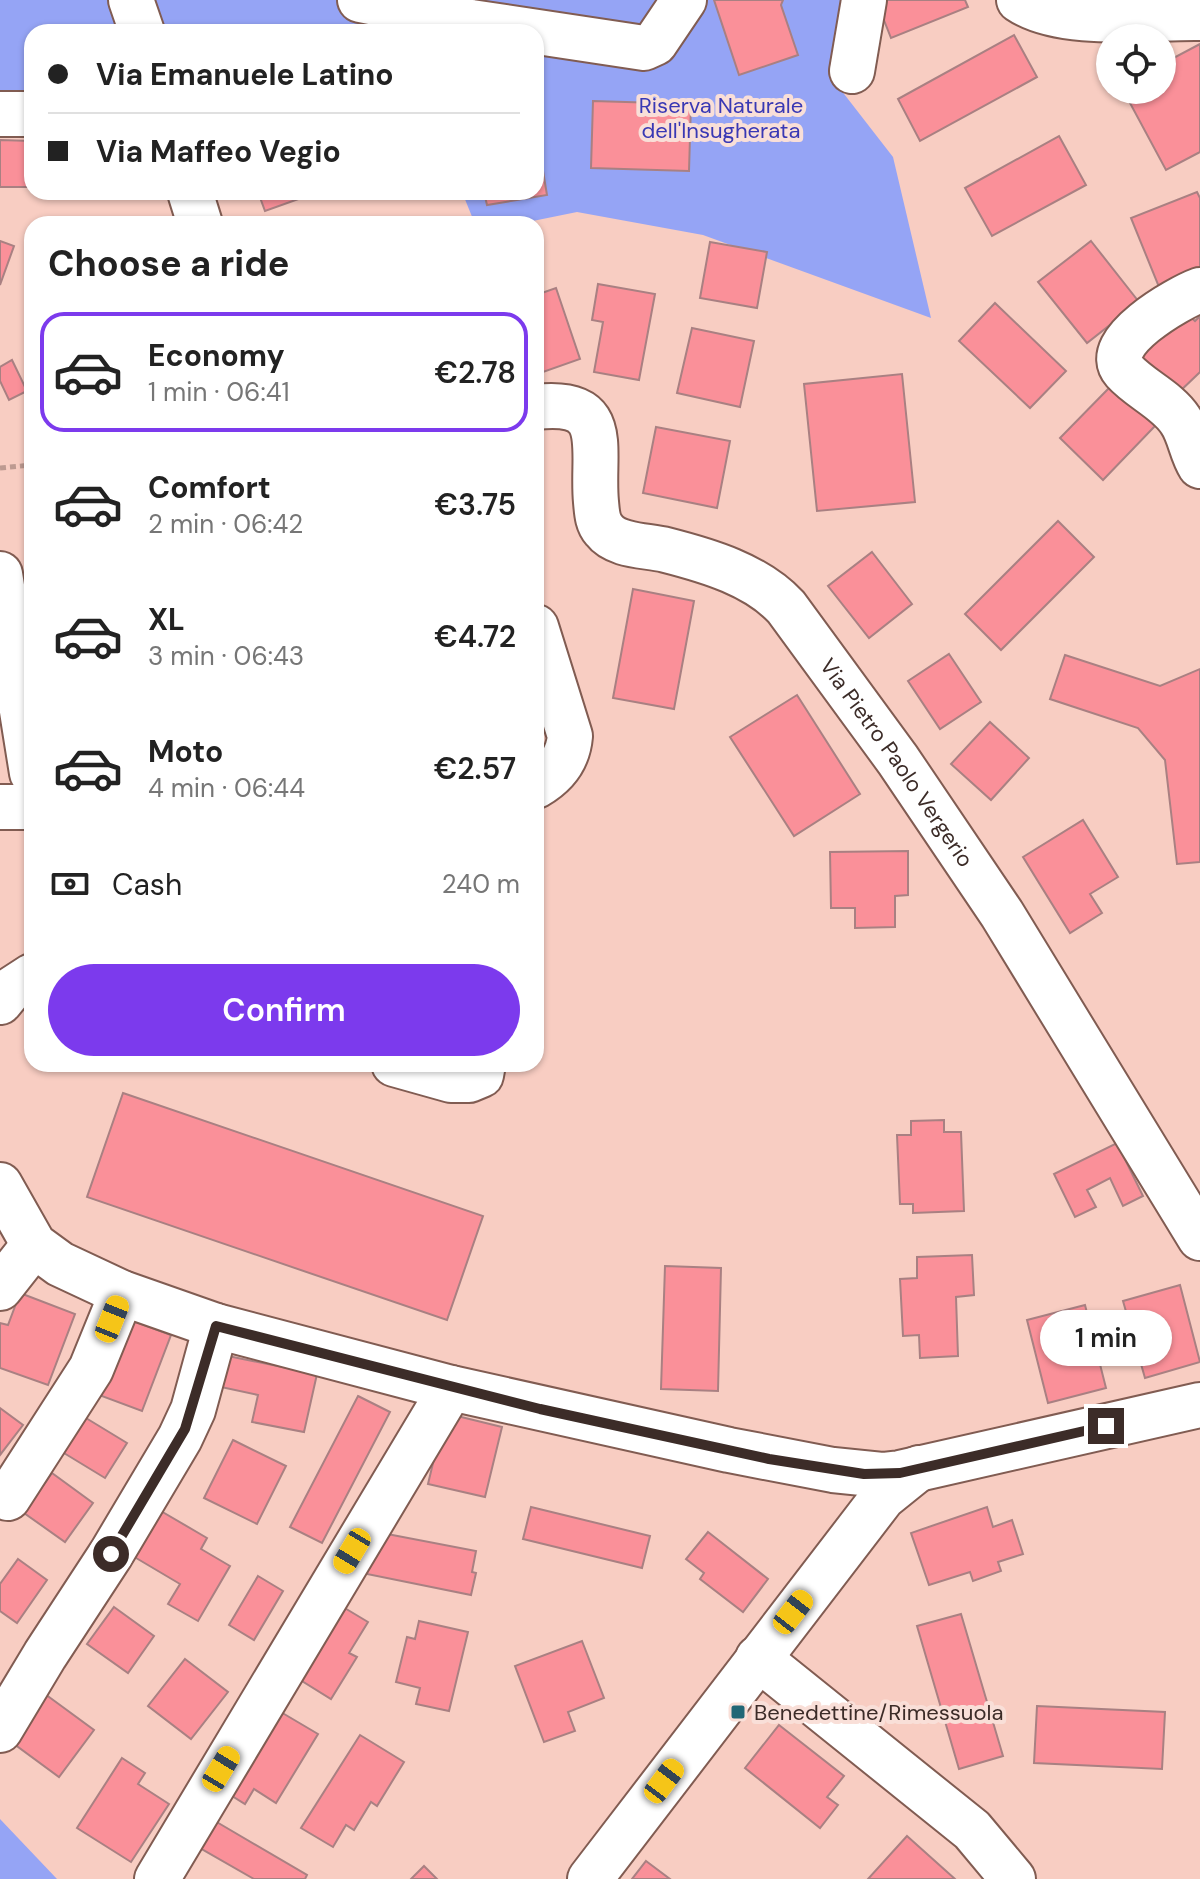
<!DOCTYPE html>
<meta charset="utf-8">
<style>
:root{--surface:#fff;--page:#f2f2f2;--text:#222;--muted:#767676;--line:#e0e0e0;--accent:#7c3aed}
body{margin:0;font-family:"DM Sans",sans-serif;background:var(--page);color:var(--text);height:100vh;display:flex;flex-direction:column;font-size:30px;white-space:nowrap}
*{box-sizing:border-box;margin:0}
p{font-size:26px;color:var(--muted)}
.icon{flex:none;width:44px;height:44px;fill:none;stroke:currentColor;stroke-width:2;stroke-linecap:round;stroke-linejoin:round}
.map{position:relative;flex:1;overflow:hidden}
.side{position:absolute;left:24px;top:216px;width:520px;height:856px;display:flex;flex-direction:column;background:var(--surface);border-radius:24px;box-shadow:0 2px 6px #0004}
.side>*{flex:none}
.guide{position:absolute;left:24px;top:24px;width:520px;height:176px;border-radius:24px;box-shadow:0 2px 6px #0004;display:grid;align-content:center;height:176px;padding:0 24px;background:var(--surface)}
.fabs{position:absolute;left:1096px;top:24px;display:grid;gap:16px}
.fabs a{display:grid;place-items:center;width:80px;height:80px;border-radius:50%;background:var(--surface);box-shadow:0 2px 6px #0004;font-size:40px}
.end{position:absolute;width:36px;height:36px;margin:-18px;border:10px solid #3c2c28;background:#fff;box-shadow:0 0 0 4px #fff}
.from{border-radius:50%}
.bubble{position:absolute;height:56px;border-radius:28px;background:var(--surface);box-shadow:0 2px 6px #0004;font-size:26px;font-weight:600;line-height:56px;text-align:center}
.car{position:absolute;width:24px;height:48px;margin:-24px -12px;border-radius:10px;box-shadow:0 0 6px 2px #0007;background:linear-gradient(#f5c518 24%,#345 0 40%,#f5c518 0 76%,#345 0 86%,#f5c518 0)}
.guide b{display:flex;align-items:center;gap:28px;height:76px;font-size:30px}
.guide b+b{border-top:2px solid var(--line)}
.guide i{width:20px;height:20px;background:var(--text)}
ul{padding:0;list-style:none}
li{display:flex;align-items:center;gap:24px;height:120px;margin:0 16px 12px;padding:0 8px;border:4px solid transparent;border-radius:24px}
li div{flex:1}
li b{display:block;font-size:30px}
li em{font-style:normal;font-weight:600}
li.current{border-color:var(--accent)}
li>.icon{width:72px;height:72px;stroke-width:1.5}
h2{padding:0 24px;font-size:36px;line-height:96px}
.pay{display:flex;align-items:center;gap:20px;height:88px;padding:0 24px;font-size:30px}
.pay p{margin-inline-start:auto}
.button{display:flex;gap:16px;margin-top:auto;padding:16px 24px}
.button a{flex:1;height:92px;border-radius:48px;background:var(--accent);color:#fff;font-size:32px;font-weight:600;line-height:92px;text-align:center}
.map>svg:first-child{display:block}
.green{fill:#95a4f5}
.building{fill:#fa9099;stroke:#a98082;stroke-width:2}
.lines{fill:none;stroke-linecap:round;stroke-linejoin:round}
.minor-casing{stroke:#815c52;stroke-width:48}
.path{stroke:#bd9a91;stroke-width:5;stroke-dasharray:6 4;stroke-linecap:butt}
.minor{stroke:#fff;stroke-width:44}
.route{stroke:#3c2c28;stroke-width:10}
.poi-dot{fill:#216776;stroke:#f9dfd8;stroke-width:3}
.labels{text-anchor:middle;stroke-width:8;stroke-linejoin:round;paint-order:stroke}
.park-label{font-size:22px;fill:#3938b4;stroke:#f9dfd8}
.street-label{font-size:22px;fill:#3c2c28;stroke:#f9dfd8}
.poi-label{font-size:22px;fill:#3c2c28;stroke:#f9dfd8;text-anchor:start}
</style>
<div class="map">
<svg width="1200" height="1879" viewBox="0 0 1200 1879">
<rect width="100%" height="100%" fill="#f8cdc2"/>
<g class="green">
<path d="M0,0h852l-18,81 59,76 38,161 -228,-83 -126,-23 -59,12h-43l-13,-32h74v-160h-139l-7,-15 -44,15h-314v66l-32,-1z"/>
<path d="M0,1819l57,60h-57z"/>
</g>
<g class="building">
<path d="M714,0h69l-2,5 17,50 -59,20z"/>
<path d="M876,0h89l3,7 -77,31z"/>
<path d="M1014,35l23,42 -117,64 -22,-42z"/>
<path d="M1200,44v108l-34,18 -43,-80h39v-26z"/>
<path d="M593,101l98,3 -2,67 -98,-3z"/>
<path d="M536,129l11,66 -60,10 -3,-13h52z"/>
<path d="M1059,136l27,49 -94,51 -27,-48z"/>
<path d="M0,140l32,1v46h-32z"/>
<path d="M258,192h60l-53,19z"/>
<path d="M1197,192l3,6v72l-41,17 -28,-69z"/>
<path d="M0,241l14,5 -14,39z"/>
<path d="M1091,241l48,61 -52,41 -49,-61z"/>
<path d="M710,242l57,10 -10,56 -57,-10z"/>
<path d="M598,284l57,10 -16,86 -45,-8 9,-50 -11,-2z"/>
<path d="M556,288l24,71 -37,13 -7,-22v-55z"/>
<path d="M995,303l71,68 -36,37 -71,-67z"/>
<path d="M1183,310l12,11 5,-5v56l-24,23 -39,-39z"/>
<path d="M692,328l62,13 -14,66 -63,-14z"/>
<path d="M12,360l15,31 -18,9 -9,-19v-14z"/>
<path d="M902,374l13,128 -98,9 -13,-127z"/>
<path d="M1112,385l43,41 -52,54 -43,-42z"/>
<path d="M656,427l74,14 -13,67 -74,-15z"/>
<path d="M1058,521l36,36 -93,93 -36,-36z"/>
<path d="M872,552l40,52 -43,34 -41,-52z"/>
<path d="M633,589l61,12 -20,108 -61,-11z"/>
<path d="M949,654l32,48 -41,27 -32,-48z"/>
<path d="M1065,655l95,31 40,-17v193l-23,2 -12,-104 -27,-32 -88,-29z"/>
<path d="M797,695l63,99 -66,42 -64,-99z"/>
<path d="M990,722l39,36 -38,42 -40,-36z"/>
<path d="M1083,820l35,57 -28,17 12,19 -32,20 -47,-76z"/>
<path d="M908,851v44l-13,1v31l-40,1v-20h-24l-1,-56z"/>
<path d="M123,1093l360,123 -36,104 -360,-123z"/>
<path d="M944,1120v12h17l3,79 -51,2v-9h-13l-3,-69h14v-14z"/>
<path d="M1117,1143l26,53 -20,10 -13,-28 -23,12 9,17 -21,10 -21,-43z"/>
<path d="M972,1255l2,40 -18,2 2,59 -38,2 -1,-23 -16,1 -3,-57 17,-1v-21z"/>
<path d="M665,1266l56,2 -3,123 -57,-2z"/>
<path d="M1180,1285l20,77 -55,16 -22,-77z"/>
<path d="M20,1293l55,21 -27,71 -48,-17v-45l8,2z"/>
<path d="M1085,1305l21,83 -58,15 -21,-83z"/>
<path d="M128,1319l43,16 -29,76 -43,-16z"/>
<path d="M228,1356l89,18 -13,58 -52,-10 6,-27 -37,-8z"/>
<path d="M358,1396l32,16 -68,131 -32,-16z"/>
<path d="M0,1408l23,17 -23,30z"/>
<path d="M445,1413l57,14 -17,70 -57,-13z"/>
<path d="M81,1415l46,28 -22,35 -46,-28z"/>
<path d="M233,1440l53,26 -29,58 -53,-26z"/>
<path d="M52,1473l41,30 -28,39 -41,-29z"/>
<path d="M154,1507l53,31 -6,11 29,17 -32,55 -30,-17 12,-20 -54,-32z"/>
<path d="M531,1507l119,29 -8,32 -119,-29z"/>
<path d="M987,1507l6,20 19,-7 11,34 -25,8 3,9 -28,10 -3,-9 -41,13 -18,-52z"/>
<path d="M708,1532l60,47 -25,33 -43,-33 4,-6 -18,-14z"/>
<path d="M382,1533l94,18 -4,21 4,1 -5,22 -104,-21 4,-22z"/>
<path d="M18,1559l29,21 -30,43 -17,-12v-27z"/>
<path d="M258,1576l25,15 -29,49 -25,-15z"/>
<path d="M333,1601l35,21 -19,31 8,4 -26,42 -42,-26z"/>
<path d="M114,1607l40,29 -26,37 -41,-29z"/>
<path d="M961,1614l42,142 -44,13 -42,-143z"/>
<path d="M419,1621l49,11 -19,79 -33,-7 4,-16 -24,-6 11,-45 8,2z"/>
<path d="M582,1641l22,57 -36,14 7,19 -31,11 -29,-76z"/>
<path d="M185,1659l43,33 -37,47 -43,-33z"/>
<path d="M45,1694l49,36 -35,47 -49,-36z"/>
<path d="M1037,1706l128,6 -3,57 -128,-6z"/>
<path d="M274,1708l44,26 -42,69 -22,-14 -9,15 -21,-13z"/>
<path d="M779,1725l65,51 -17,21 11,8 -18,23 -75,-60z"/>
<path d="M360,1735l44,27 -27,44 -6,-4 -17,28 -8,-5 -13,22 -32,-19z"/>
<path d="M122,1758l23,15 -7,11 31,20 -38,58 -54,-34z"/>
<path d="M215,1821l92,54 -2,4h-51l-54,-31z"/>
<path d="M907,1836l48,43h-87z"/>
<path d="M646,1861l24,18h-38z"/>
<path d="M424,1866l13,13h-26z"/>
</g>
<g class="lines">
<g class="minor-casing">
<g id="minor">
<path d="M131,0l11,32"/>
<path d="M360,0l111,22 173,26 11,-5 29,-43"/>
<path d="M1019,0c43,29 130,17 181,18"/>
<path d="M852,71l12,-71"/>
<path d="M0,114h32"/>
<path d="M190,192l10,32"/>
<path d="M1200,290c-22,8 -101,53 -76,81 16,18 43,29 56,49 10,14 11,32 20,46"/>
<path id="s1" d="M536,407c78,-9 55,42 60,95 1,10 1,20 8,28 13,17 43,15 62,20 43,11 90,25 120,57l112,153 104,154 198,324"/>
<path d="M0,574l32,199"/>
<path d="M536,627l34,109c-2,23 -15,39 -34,50"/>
<path d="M0,807h32"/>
<path d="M0,1002l9,-11 23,-15"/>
<path d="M394,1064l57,16h18l12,-5 2,-11"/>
<path d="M0,1185l34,60 26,19 62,29 94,33 235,62 278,62 104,20 49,5 18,-2 300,-68"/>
<path d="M0,1288l34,-43"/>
<path d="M8,1498l83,-129 31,-76"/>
<path d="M758,1658l214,172 41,49"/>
<path d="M0,1730l45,-75 66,-101 69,-116 13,-28 23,-84"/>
<path d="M157,1879l294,-491"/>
<path d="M590,1879l293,-382 36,-29"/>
</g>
</g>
<path class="path" d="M0,468l32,-3"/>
<use href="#minor" class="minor"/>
</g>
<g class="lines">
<path class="route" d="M111,1554l74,-125 31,-103 324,83 229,50 95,15 36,-1 206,-47"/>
</g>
<rect class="poi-dot" x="730" y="1704" width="16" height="16" rx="4"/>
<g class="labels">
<g class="park-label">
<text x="721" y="113">Riserva Naturale<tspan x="721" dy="25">dell'Insugherata</tspan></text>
</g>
<g class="street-label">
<text dy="8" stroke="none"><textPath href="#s1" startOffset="562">Via Pietro Paolo Vergerio</textPath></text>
</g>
<g class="poi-label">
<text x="754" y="1720">Benedettine/Rimessuola</text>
</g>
</g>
</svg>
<div class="fabs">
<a><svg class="icon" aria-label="locate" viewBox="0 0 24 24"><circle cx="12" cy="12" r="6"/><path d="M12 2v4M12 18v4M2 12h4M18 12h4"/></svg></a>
</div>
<i class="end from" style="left:111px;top:1554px"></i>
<i class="end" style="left:1106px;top:1426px"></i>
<div class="bubble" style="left:1040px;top:1310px;width:132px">1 min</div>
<i class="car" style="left:112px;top:1319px;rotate:22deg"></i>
<i class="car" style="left:352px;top:1551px;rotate:211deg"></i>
<i class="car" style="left:793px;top:1612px;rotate:38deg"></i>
<i class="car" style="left:221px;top:1769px;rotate:31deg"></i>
<i class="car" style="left:664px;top:1781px;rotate:37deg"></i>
<div class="guide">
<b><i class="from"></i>Via Emanuele Latino</b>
<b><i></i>Via Maffeo Vegio</b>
</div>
<section class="side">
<h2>Choose a ride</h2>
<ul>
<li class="current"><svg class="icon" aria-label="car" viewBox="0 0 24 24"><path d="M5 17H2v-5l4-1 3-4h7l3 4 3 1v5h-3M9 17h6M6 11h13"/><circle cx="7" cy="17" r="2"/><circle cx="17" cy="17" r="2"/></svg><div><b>Economy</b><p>1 min · 06:41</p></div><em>€2.78</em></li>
<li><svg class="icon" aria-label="car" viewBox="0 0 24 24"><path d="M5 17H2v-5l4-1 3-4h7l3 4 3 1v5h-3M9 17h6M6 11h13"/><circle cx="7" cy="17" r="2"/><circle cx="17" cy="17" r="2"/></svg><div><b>Comfort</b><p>2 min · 06:42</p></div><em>€3.75</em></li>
<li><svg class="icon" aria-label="car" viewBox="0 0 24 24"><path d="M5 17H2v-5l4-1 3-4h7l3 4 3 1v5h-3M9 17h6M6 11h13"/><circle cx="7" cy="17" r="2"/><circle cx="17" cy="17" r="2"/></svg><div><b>XL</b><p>3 min · 06:43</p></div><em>€4.72</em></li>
<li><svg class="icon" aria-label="car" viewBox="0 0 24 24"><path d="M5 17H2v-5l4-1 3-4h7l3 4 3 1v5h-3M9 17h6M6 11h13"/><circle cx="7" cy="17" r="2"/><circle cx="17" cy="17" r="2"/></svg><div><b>Moto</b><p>4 min · 06:44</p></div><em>€2.57</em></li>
</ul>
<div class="pay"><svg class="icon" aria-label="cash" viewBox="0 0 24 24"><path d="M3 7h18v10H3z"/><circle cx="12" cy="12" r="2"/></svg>Cash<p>240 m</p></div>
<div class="button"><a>Confirm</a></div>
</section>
</div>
